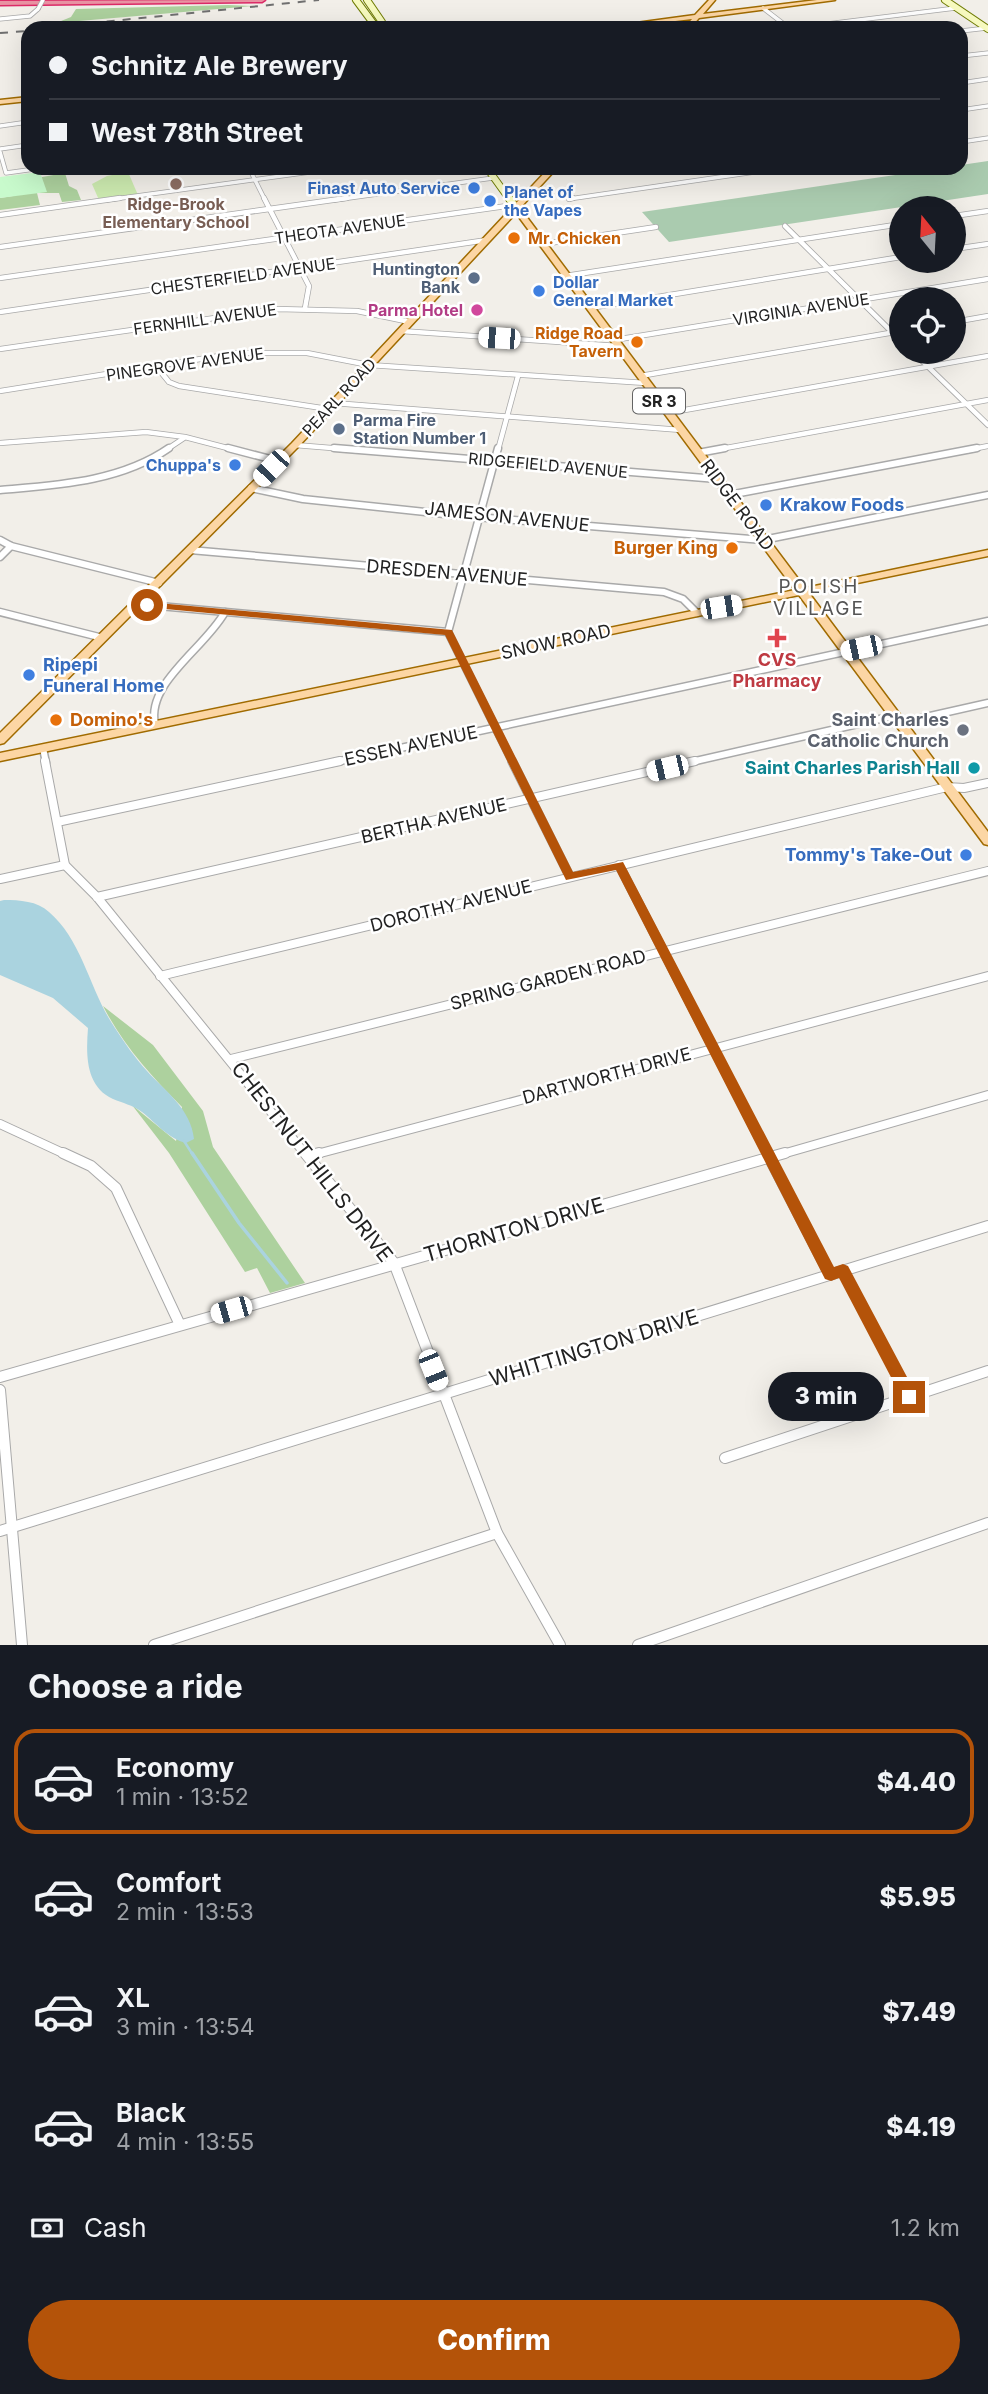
<!DOCTYPE html>
<meta charset="utf-8">
<style>
:root{--surface:#171b24;--page:#20242c;--text:#f1f3f6;--muted:#9ea1a6;--line:#363941;--accent:#b45309}
body{margin:0;font-family:Inter,sans-serif;background:var(--page);color:var(--text);height:100vh;display:flex;flex-direction:column;font-size:26px;white-space:nowrap}
*{box-sizing:border-box;margin:0}
p{font-size:23px;color:var(--muted)}
.icon{flex:none;width:38px;height:38px;fill:none;stroke:currentColor;stroke-width:2;stroke-linecap:round;stroke-linejoin:round}
.map{position:relative;height:1645px;overflow:hidden}
.panel{display:flex;flex-direction:column;background:var(--surface);flex:1}
.panel>*{flex:none}
.banner{position:absolute;left:21px;top:21px;width:947px;height:154px;border-radius:21px;box-shadow:0 7px 28px #0002;display:grid;align-content:center;height:154px;padding:0 28px;background:var(--surface)}
.needle{width:46px;rotate:342deg}
.tools{position:absolute;left:889px;top:196px;display:grid;gap:14px}
.tools a{display:grid;place-items:center;width:77px;height:77px;border-radius:50%;background:var(--surface);box-shadow:0 7px 28px #0002;font-size:35px}
.end{position:absolute;width:32px;height:32px;margin:-16px;border:9px solid #b45309;background:#fff;box-shadow:0 0 0 4px #fff}
.from{border-radius:50%}
.bubble{position:absolute;height:49px;border-radius:24px;background:var(--surface);box-shadow:0 7px 28px #0002;font-size:23px;font-weight:800;line-height:49px;text-align:center}
.car{position:absolute;width:21px;height:42px;margin:-21px -10px;border-radius:9px;box-shadow:0 0 5px 2px #0007;background:linear-gradient(#fff 24%,#345 0 40%,#fff 0 76%,#345 0 86%,#fff 0)}
.banner b{display:flex;align-items:center;gap:24px;height:66px;font-size:26px}
.banner b+b{border-top:2px solid var(--line)}
.banner i{width:18px;height:18px;background:var(--text)}
ul{padding:0;list-style:none}
li{display:flex;align-items:center;gap:21px;height:105px;margin:0 14px 10px;padding:0 14px;border:4px solid transparent;border-radius:21px}
li div{flex:1}
li b{display:block;font-size:26px}
li em{font-style:normal;font-weight:800}
li.active{border-color:var(--accent)}
li>.icon{width:63px;height:63px;stroke-width:1.5}
h2{padding:0 28px;font-size:32px;line-height:84px}
.pay{display:flex;align-items:center;gap:18px;height:77px;padding:0 28px;font-size:26px}
.pay p{margin-inline-start:auto}
.button{display:flex;gap:14px;margin-top:auto;padding:14px 28px}
.button a{flex:1;height:80px;border-radius:42px;background:var(--accent);color:#fff;font-size:28px;font-weight:800;line-height:80px;text-align:center}
.map>svg:first-child{display:block}
.grass{fill:#cdebb0}
.forest{fill:#add19e}
.cemetery{fill:#aacbaf}
.park{fill:#c8facc}
.water{fill:#aad3df}
.lines{fill:none;stroke-linecap:round;stroke-linejoin:round}
.stream-far1{stroke:#aad3df;stroke-width:2.5}
.stream{stroke:#aad3df;stroke-width:3.5}
.street-far4-casing{stroke:#a9a9a9;stroke-width:5}
.street-far3-casing{stroke:#a9a9a9;stroke-width:6}
.street-far2-casing{stroke:#a9a9a9;stroke-width:9}
.street-far1-casing{stroke:#a9a9a9;stroke-width:10}
.street-casing{stroke:#a9a9a9;stroke-width:12}
.secondary-far1-casing{stroke:#707d05;stroke-width:8}
.secondary-casing{stroke:#707d05;stroke-width:9}
.primary-casing{stroke:#a06b00;stroke-width:3}
.highway-casing{stroke:#dc2a67;stroke-width:3}
.street-far4{stroke:#fff;stroke-width:3.5}
.street-far3{stroke:#fff;stroke-width:4.5}
.street-far2{stroke:#fff;stroke-width:6}
.street-far1{stroke:#fff;stroke-width:8}
.street{stroke:#fff;stroke-width:10}
.secondary-far1{stroke:#f7fabf;stroke-width:6}
.secondary{stroke:#f7fabf;stroke-width:7}
.primary{fill:#fcd6a4;fill-rule:evenodd}
.highway{fill:#e892a2;fill-rule:evenodd}
.rail{stroke:#707070;stroke-width:2;stroke-dasharray:8 8;stroke-linecap:butt}
.street-bridge-casing{stroke:#a9a9a9;stroke-width:5;stroke-linecap:butt}
.street-bridge{stroke:#fff;stroke-width:3.5}
.route{fill:#b45309}
.education-dot{fill:#8d6e63;stroke:#fff;stroke-width:2.5}
.shop-dot{fill:#3f7fe0;stroke:#fff;stroke-width:2.5}
.food-dot{fill:#e8710a;stroke:#fff;stroke-width:2.5}
.service-dot{fill:#5c6f8a;stroke:#fff;stroke-width:2.5}
.hotel-dot{fill:#d1479c;stroke:#fff;stroke-width:2.5}
.health-dot{fill:#e0444e;stroke:#fff;stroke-width:2.5}
.worship-dot{fill:#6b7280;stroke:#fff;stroke-width:2.5}
.culture-dot{fill:#0f9aa8;stroke:#fff;stroke-width:2.5}
.labels{text-anchor:middle;stroke-width:5;stroke-linejoin:round;paint-order:stroke}
.far-shop-label{font-size:16px;font-weight:bold;fill:#366cbe;stroke:#fff;text-anchor:end}
.far-education-label{font-size:16px;font-weight:bold;fill:#785e54;stroke:#fff}
.far-street-label{font-size:16px;fill:#222;stroke:#fff}
.far-food-label{font-size:16px;font-weight:bold;fill:#c56008;stroke:#fff;text-anchor:start}
.far-service-label{font-size:16px;font-weight:bold;fill:#4e5e75;stroke:#fff;text-anchor:end}
.far-hotel-label{font-size:16px;font-weight:bold;fill:#b23c85;stroke:#fff;text-anchor:end}
.shield{fill:#fff;stroke:#646464;stroke-width:2}
.shield-label{font-size:16px;font-weight:bold;fill:#222}
.street-label{font-size:18px;fill:#222;stroke:#fff}
.shop-label{font-size:18px;font-weight:bold;fill:#366cbe;stroke:#fff;text-anchor:start}
.food-label{font-size:18px;font-weight:bold;fill:#c56008;stroke:#fff;text-anchor:end}
.health-label{font-size:18px;font-weight:bold;fill:#be3a42;stroke:#fff}
.worship-label{font-size:18px;font-weight:bold;fill:#5b616d;stroke:#fff;text-anchor:end}
.culture-label{font-size:18px;font-weight:bold;fill:#0d838f;stroke:#fff;text-anchor:end}
.neighbourhood-label{font-size:19px;letter-spacing:2px;fill:#555;stroke:#fff}
.near-street-label{font-size:21px;fill:#222;stroke:#fff}
</style>
<div class="map">
<svg width="988" height="1645" viewBox="0 0 988 1645">
<rect width="100%" height="100%" fill="#f2efe9"/>
<path class="grass" d="M128,172l10,23 -39,5 -7,-16 15,-8z"/>
<g class="forest">
<path d="M228,5l25,1 -197,17 15,-6 5,-8z"/>
<path d="M65,173l4,13 8,4 4,10 -19,2 -3,-9h-22l3,12 -40,5v-12l13,-2 29,-19z"/>
<path d="M103,1006l50,39 50,66 10,36 92,136 -35,10 -13,-25 -12,4 -76,-119 -37,-48 44,36 6,-34c-31,-31 -59,-62 -79,-101z"/>
</g>
<path class="cemetery" d="M988,161v33l-319,48 -27,-30 301,-44h18v-3z"/>
<path class="park" d="M40,172l7,20 -47,6v-21z"/>
<path class="water" d="M4,900c16,0 33,1 45,12 34,29 41,80 66,116 9,14 20,30 32,43 19,21 44,38 47,68l-8,4c-17,-4 -30,-20 -44,-31 -10,-7 -19,-9 -29,-13 -28,-13 -27,-45 -25,-71l-35,-30 -53,-23v-74z"/>
<g class="lines">
<path class="stream-far1" d="M184,1141l9,14"/>
<path class="stream" d="M192,1153l47,70 48,60"/>
<g class="street-far4-casing">
<g id="street-far4">
<path d="M763,8l26,20"/>
<path d="M0,19l30,-3 8,-7"/>
<path d="M794,28l162,-20"/>
<path d="M961,31l26,-3"/>
<path d="M961,56l27,-3"/>
<path d="M961,83l27,-4"/>
<path d="M961,110l27,-4"/>
<path d="M0,126l28,-4"/>
<path d="M961,142l27,-4"/>
<path d="M0,149l28,-4"/>
<path d="M0,152l6,21 36,-5"/>
<path d="M249,168l16,32"/>
<path d="M569,199l213,-31"/>
<path d="M107,200l233,-32"/>
<path d="M335,200l158,-22"/>
</g>
</g>
<g class="street-far3-casing">
<g id="street-far3">
<path d="M264,198l45,88 -4,22"/>
<path d="M569,199l4,-1"/>
<path d="M0,215l120,-17"/>
<path d="M954,216l34,-5"/>
<path d="M785,226l116,115"/>
<path d="M543,244l113,-17"/>
<path d="M0,247l347,-49"/>
<path d="M954,249l34,-5"/>
<path d="M565,276l336,-52"/>
<path d="M0,278l513,-73"/>
<path d="M590,308l311,-51"/>
<path d="M0,312l487,-72"/>
<path d="M954,322l34,-6"/>
<path d="M401,331l217,15"/>
<path d="M614,340l374,-61"/>
<path d="M0,349l277,-40 80,2 53,11"/>
<path d="M913,352l75,73"/>
<path d="M156,366l13,16 10,4 149,23"/>
<path d="M640,376l261,-45"/>
<path d="M0,391l238,-38h69l62,12 277,18"/>
<path d="M333,403l348,27"/>
<path d="M668,413l320,-57"/>
<path d="M0,443l146,-11 39,5 50,13"/>
<path d="M295,445l61,5"/>
<path d="M166,450l18,-12"/>
<path d="M498,450l20,-74"/>
<path d="M715,450l273,-50"/>
<path d="M968,450l20,-4"/>
</g>
</g>
<g class="street-far2-casing">
<g id="street-far2">
<path d="M228,448l50,13"/>
<path d="M334,448l383,31"/>
<path d="M498,448l-50,184 65,131"/>
<path d="M698,453l27,-5"/>
<path d="M251,488l52,11 160,17 300,24 225,-45"/>
<path d="M0,490c57,-5 120,-8 169,-42"/>
<path d="M729,495l248,-47"/>
<path d="M0,540l11,6 148,37"/>
<path d="M190,550l474,42 19,7 14,14"/>
<path d="M0,557l11,-11"/>
<path d="M137,604l311,28"/>
<path d="M0,612l103,26"/>
<path d="M899,723l89,-20"/>
<path d="M155,724c-9,-41 50,-76 70,-112"/>
<path d="M43,748l3,15"/>
<path d="M331,763l657,-142"/>
<path d="M687,763l206,-47"/>
</g>
</g>
<g class="street-far1-casing">
<g id="street-far1">
<path d="M45,761l20,104 32,32 209,258"/>
<path d="M512,761l58,116"/>
<path d="M57,822l283,-61"/>
<path d="M619,865l149,290"/>
<path d="M0,879l65,-14"/>
<path d="M97,897l598,-136"/>
<path d="M160,976l787,-189 17,1 24,-5"/>
<path d="M231,1059l757,-188"/>
<path d="M0,1124l67,31"/>
<path d="M313,1155l675,-179"/>
<path d="M779,1155l209,-60"/>
</g>
</g>
<g class="street-casing">
<g id="street">
<path d="M63,1153l28,13 25,22 64,137"/>
<path d="M305,1153l89,110 103,270 63,112"/>
<path d="M767,1153l63,122"/>
<path d="M308,1156l11,-3"/>
<path d="M843,1271l67,126"/>
<path d="M0,1377l785,-224"/>
<path d="M0,1390l22,255"/>
<path d="M725,1458l263,-87"/>
<path d="M0,1531l988,-305"/>
<path d="M154,1645l343,-112"/>
<path d="M638,1645l350,-122"/>
</g>
</g>
<g class="secondary-far1-casing">
<g id="secondary-far1">
<path d="M356,0l17,23 9,5"/>
<path d="M367,0l15,22 -1,5"/>
<path d="M945,0l43,29"/>
<path d="M487,168l23,32"/>
</g>
</g>
<g class="secondary-casing">
<path id="secondary" d="M509,198l7,10"/>
</g>
<g class="primary-casing">
<g id="primary">
<path d="M709,0h6l-12,14 114,-14h18l-136,18 -9,10h-6l8,-9 -75,9h-18l96,-13z"/>
<path d="M28,97v4l-28,3v-4z"/>
<path d="M549,168h8l-37,40 285,380 183,-38v6l-179,37 179,239v13l-4,-1 -185,-249 -799,166v-8l795,-163 -279,-377 -218,234 -294,296 -4,1v-11l292,-290z"/>
</g>
</g>
<g class="highway-casing">
<path id="highway" d="M265,0l-3,2 -262,3v-4z"/>
</g>
<use href="#street-far4" class="street-far4"/>
<use href="#street-far3" class="street-far3"/>
<use href="#street-far2" class="street-far2"/>
<use href="#street-far1" class="street-far1"/>
<use href="#street" class="street"/>
<use href="#secondary-far1" class="secondary-far1"/>
<use href="#secondary" class="secondary"/>
<use href="#primary" class="primary"/>
<use href="#highway" class="highway"/>
<g class="rail">
<path d="M43,28l276,-28"/>
<path d="M0,33l28,-2"/>
</g>
<g class="street-bridge-casing">
<path id="street-bridge" d="M38,9l5,-9"/>
</g>
<use href="#street-bridge" class="street-bridge"/>
</g>
<path class="route" d="M147,602l305,28 121,242 50,-10 211,405 9,-3 5,2 67,126 2,5 -2,5 -6,2 -5,-2 -65,-124 -8,3 -6,-2 -209,-409 -50,10 -121,-245 -301,-28v-4z"/>
<circle class="education-dot" cx="176" cy="184" r="7"/>
<g class="shop-dot">
<circle cx="474" cy="188" r="7"/>
<circle cx="490" cy="201" r="7"/>
<circle cx="539" cy="291" r="7"/>
<circle cx="235" cy="465" r="7"/>
<circle cx="766" cy="505" r="7"/>
<circle cx="29" cy="675" r="7"/>
<circle cx="966" cy="855" r="7"/>
</g>
<g class="food-dot">
<circle cx="514" cy="238" r="7"/>
<circle cx="637" cy="342" r="7"/>
<circle cx="732" cy="548" r="7"/>
<circle cx="56" cy="720" r="7"/>
</g>
<g class="service-dot">
<circle cx="474" cy="278" r="7"/>
<circle cx="339" cy="429" r="7"/>
</g>
<circle class="hotel-dot" cx="477" cy="310" r="7"/>
<path class="health-dot" d="M773.5 627.5h7v7h7v7h-7v7h-7v-7h-7v-7h7z"/>
<circle class="worship-dot" cx="963" cy="730" r="7"/>
<circle class="culture-dot" cx="974" cy="768" r="7"/>
<g class="labels">
<g class="far-shop-label">
<text x="460" y="194">Finast Auto Service</text>
<text x="504" y="198" text-anchor="start">Planet of<tspan x="504" dy="18">the Vapes</tspan></text>
<text x="553" y="288" text-anchor="start">Dollar<tspan x="553" dy="18">General Market</tspan></text>
<text x="221" y="471">Chuppa's</text>
</g>
<g class="far-education-label">
<text x="176" y="210">Ridge-Brook<tspan x="176" dy="18">Elementary School</tspan></text>
</g>
<g class="far-street-label">
<text transform="translate(340 229) rotate(-8)" y="6">THEOTA AVENUE</text>
<text transform="translate(243 276) rotate(-8)" y="6">CHESTERFIELD AVENUE</text>
<text transform="translate(801 309) rotate(-9)" y="6">VIRGINIA AVENUE</text>
<text transform="translate(205 319) rotate(-8)" y="6">FERNHILL AVENUE</text>
<text transform="translate(185 364) rotate(-8)" y="6">PINEGROVE AVENUE</text>
<text transform="translate(339 397) rotate(-47)" y="6">PEARL ROAD</text>
<text transform="translate(548 465) rotate(5)" y="6">RIDGEFIELD AVENUE</text>
</g>
<g class="far-food-label">
<text x="528" y="244">Mr. Chicken</text>
<text x="623" y="339" text-anchor="end">Ridge Road<tspan x="623" dy="18">Tavern</tspan></text>
</g>
<g class="far-service-label">
<text x="460" y="275">Huntington<tspan x="460" dy="18">Bank</tspan></text>
<text x="353" y="426" text-anchor="start">Parma Fire<tspan x="353" dy="18">Station Number 1</tspan></text>
</g>
<g class="far-hotel-label">
<text x="463" y="316">Parma Hotel</text>
</g>
<rect class="shield" x="633" y="388.5" width="52" height="25" rx="5"/>
<g class="shield-label">
<text x="659" y="407">SR 3</text>
</g>
<g class="street-label">
<text transform="translate(737 505) rotate(53)" y="6">RIDGE ROAD</text>
<text transform="translate(507 517) rotate(6)" y="6">JAMESON AVENUE</text>
<text transform="translate(447 573) rotate(5)" y="6">DRESDEN AVENUE</text>
<text transform="translate(556 642) rotate(-12)" y="6">SNOW ROAD</text>
<text transform="translate(411 746) rotate(-12)" y="6">ESSEN AVENUE</text>
<text transform="translate(434 821) rotate(-13)" y="6">BERTHA AVENUE</text>
<text transform="translate(451 906) rotate(-14)" y="6">DOROTHY AVENUE</text>
<text transform="translate(548 980) rotate(-14)" y="6">SPRING GARDEN ROAD</text>
<text transform="translate(607 1076) rotate(-15)" y="6">DARTWORTH DRIVE</text>
</g>
<g class="shop-label">
<text x="780" y="511">Krakow Foods</text>
<text x="43" y="671">Ripepi<tspan x="43" dy="21">Funeral Home</tspan></text>
<text x="952" y="861" text-anchor="end">Tommy's Take-Out</text>
</g>
<g class="food-label">
<text x="718" y="554">Burger King</text>
<text x="70" y="726" text-anchor="start">Domino's</text>
</g>
<g class="health-label">
<text x="777" y="666">CVS<tspan x="777" dy="21">Pharmacy</tspan></text>
</g>
<g class="worship-label">
<text x="949" y="726">Saint Charles<tspan x="949" dy="21">Catholic Church</tspan></text>
</g>
<g class="culture-label">
<text x="960" y="774">Saint Charles Parish Hall</text>
</g>
<g class="neighbourhood-label">
<text x="819" y="593">POLISH<tspan x="819" dy="22">VILLAGE</tspan></text>
</g>
<g class="near-street-label">
<text transform="translate(312 1162) rotate(52)" y="7">CHESTNUT HILLS DRIVE</text>
<text transform="translate(514 1230) rotate(-16)" y="7">THORNTON DRIVE</text>
<text transform="translate(594 1348) rotate(-17)" y="7">WHITTINGTON DRIVE</text>
</g>
</g>
</svg>
<div class="tools">
<a><svg class="needle" viewBox="-14 -14 28 28"><path d="M0-13l5 13h-10z" fill="#e53935"/><path d="M0 13l5-13h-10z" fill="#9ea1a6"/></svg></a>
<a><svg class="icon" aria-label="locate" viewBox="0 0 24 24"><circle cx="12" cy="12" r="6"/><path d="M12 2v4M12 18v4M2 12h4M18 12h4"/></svg></a>
</div>
<i class="end from" style="left:147px;top:605px"></i>
<i class="end" style="left:909px;top:1397px"></i>
<div class="bubble" style="left:768px;top:1372px;width:116px">3 min</div>
<i class="car" style="left:499px;top:338px;rotate:274deg"></i>
<i class="car" style="left:271px;top:468px;rotate:224deg"></i>
<i class="car" style="left:721px;top:607px;rotate:81deg"></i>
<i class="car" style="left:861px;top:648px;rotate:258deg"></i>
<i class="car" style="left:667px;top:768px;rotate:257deg"></i>
<i class="car" style="left:231px;top:1310px;rotate:254deg"></i>
<i class="car" style="left:433px;top:1370px;rotate:158deg"></i>
<div class="banner">
<b><i class="from"></i>Schnitz Ale Brewery</b>
<b><i></i>West 78th Street</b>
</div>
</div>
<section class="panel">
<h2>Choose a ride</h2>
<ul>
<li class="active"><svg class="icon" aria-label="car" viewBox="0 0 24 24"><path d="M5 17H2v-5l4-1 3-4h7l3 4 3 1v5h-3M9 17h6M6 11h13"/><circle cx="7" cy="17" r="2"/><circle cx="17" cy="17" r="2"/></svg><div><b>Economy</b><p>1 min · 13:52</p></div><em>$4.40</em></li>
<li><svg class="icon" aria-label="car" viewBox="0 0 24 24"><path d="M5 17H2v-5l4-1 3-4h7l3 4 3 1v5h-3M9 17h6M6 11h13"/><circle cx="7" cy="17" r="2"/><circle cx="17" cy="17" r="2"/></svg><div><b>Comfort</b><p>2 min · 13:53</p></div><em>$5.95</em></li>
<li><svg class="icon" aria-label="car" viewBox="0 0 24 24"><path d="M5 17H2v-5l4-1 3-4h7l3 4 3 1v5h-3M9 17h6M6 11h13"/><circle cx="7" cy="17" r="2"/><circle cx="17" cy="17" r="2"/></svg><div><b>XL</b><p>3 min · 13:54</p></div><em>$7.49</em></li>
<li><svg class="icon" aria-label="car" viewBox="0 0 24 24"><path d="M5 17H2v-5l4-1 3-4h7l3 4 3 1v5h-3M9 17h6M6 11h13"/><circle cx="7" cy="17" r="2"/><circle cx="17" cy="17" r="2"/></svg><div><b>Black</b><p>4 min · 13:55</p></div><em>$4.19</em></li>
</ul>
<div class="pay"><svg class="icon" aria-label="cash" viewBox="0 0 24 24"><path d="M3 7h18v10H3z"/><circle cx="12" cy="12" r="2"/></svg>Cash<p>1.2 km</p></div>
<div class="button"><a>Confirm</a></div>
</section>
